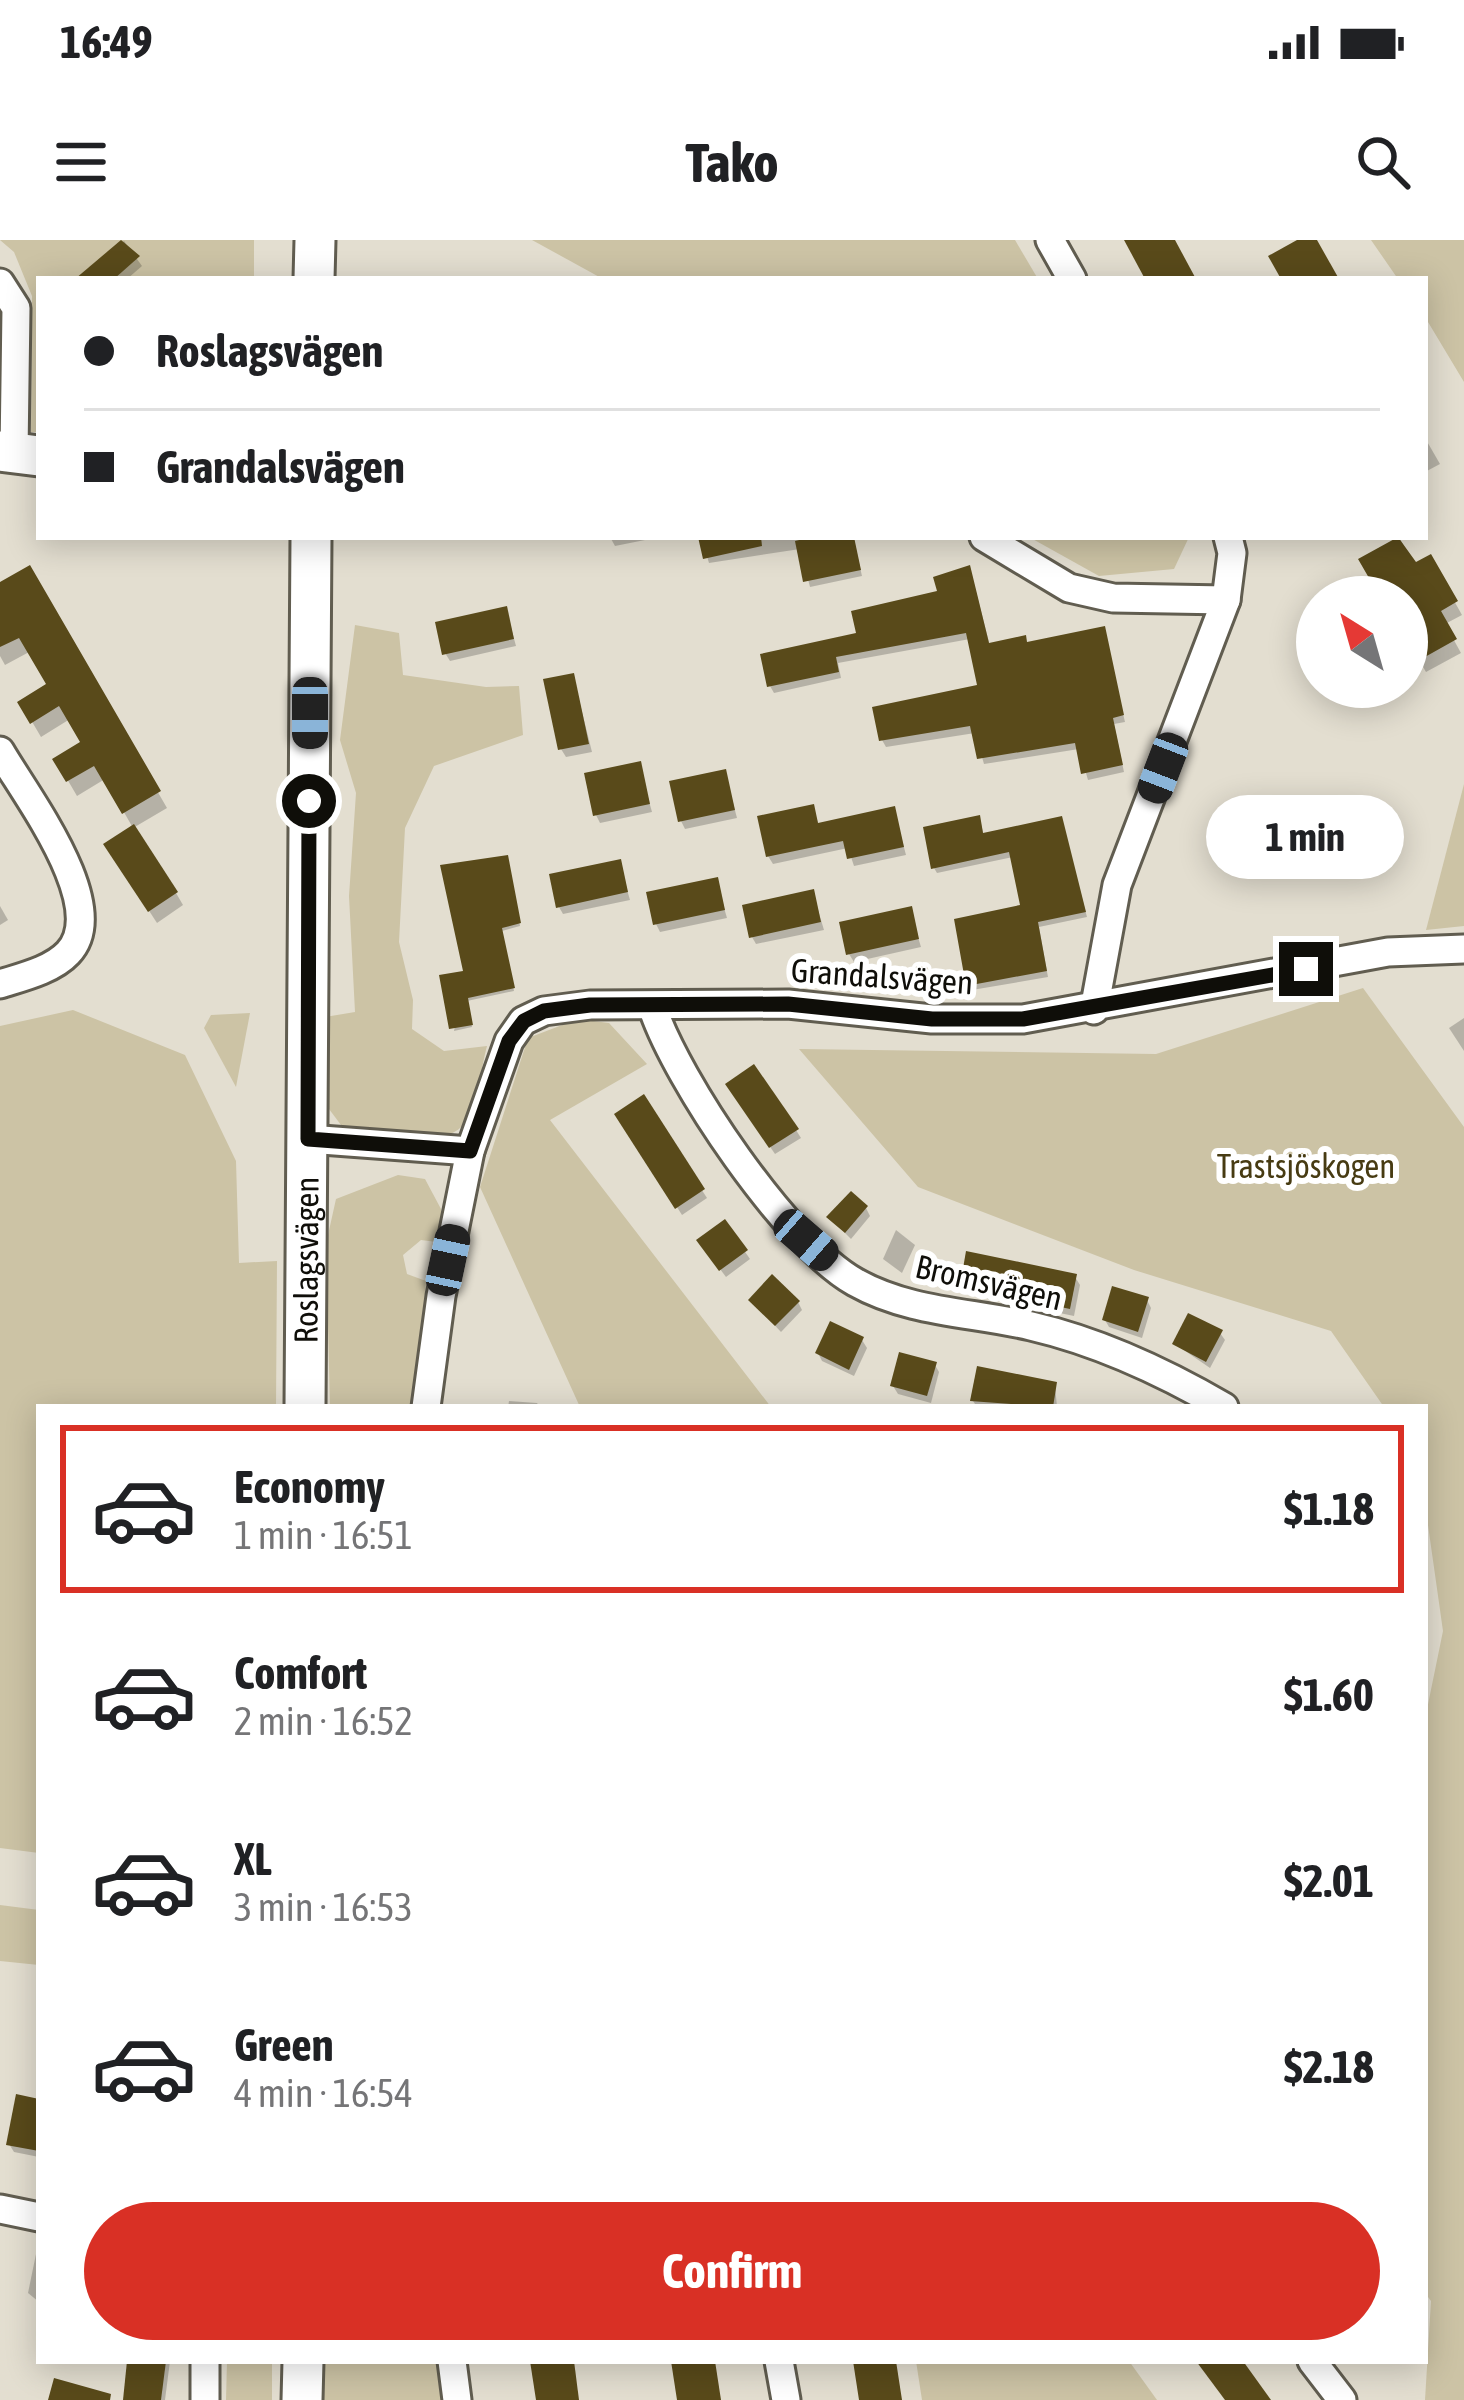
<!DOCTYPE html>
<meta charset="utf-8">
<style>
:root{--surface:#fff;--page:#f6f6f6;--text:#202124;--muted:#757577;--line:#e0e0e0;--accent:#d93025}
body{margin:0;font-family:"Asap Condensed",sans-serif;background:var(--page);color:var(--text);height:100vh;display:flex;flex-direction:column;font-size:45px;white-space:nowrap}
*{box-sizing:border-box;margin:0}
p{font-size:39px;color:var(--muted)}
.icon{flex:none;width:66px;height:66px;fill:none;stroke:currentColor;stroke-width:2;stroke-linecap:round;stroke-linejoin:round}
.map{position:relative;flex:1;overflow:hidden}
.drawer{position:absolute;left:36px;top:1164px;width:1392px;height:960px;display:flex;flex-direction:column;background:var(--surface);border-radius:0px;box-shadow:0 6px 30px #0003}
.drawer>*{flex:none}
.hud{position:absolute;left:36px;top:36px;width:1392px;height:264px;border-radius:0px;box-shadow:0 6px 30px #0003;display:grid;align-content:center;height:264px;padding:0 48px;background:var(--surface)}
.needle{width:78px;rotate:323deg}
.buttons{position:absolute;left:1296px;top:336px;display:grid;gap:24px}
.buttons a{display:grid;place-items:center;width:132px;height:132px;border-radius:50%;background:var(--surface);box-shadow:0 6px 30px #0003;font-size:60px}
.end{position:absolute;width:54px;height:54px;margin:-27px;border:15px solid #0f0e09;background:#fff;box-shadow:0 0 0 6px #fff}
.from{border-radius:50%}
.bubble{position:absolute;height:84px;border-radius:42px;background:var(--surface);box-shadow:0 6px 30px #0003;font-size:39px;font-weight:700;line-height:84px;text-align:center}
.car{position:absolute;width:36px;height:72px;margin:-36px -18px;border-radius:15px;box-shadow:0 0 9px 3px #0007;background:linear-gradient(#222 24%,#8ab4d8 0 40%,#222 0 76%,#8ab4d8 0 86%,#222 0)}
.hud b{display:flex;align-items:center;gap:42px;height:114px;font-size:45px}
.hud b+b{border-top:3px solid var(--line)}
.hud i{width:30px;height:30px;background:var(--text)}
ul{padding:21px 0 0;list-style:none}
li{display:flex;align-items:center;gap:36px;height:168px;margin:0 24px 18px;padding:0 24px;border:6px solid transparent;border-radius:0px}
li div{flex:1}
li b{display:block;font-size:45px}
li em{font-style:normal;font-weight:700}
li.active{border-color:var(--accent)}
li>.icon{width:108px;height:108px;stroke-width:1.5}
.button{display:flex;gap:24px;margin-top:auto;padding:24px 48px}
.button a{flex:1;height:138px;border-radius:72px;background:var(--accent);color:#fff;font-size:48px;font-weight:700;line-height:138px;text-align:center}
.status{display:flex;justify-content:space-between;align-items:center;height:84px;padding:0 60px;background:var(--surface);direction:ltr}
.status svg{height:33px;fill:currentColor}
header{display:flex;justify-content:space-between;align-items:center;height:156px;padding:0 48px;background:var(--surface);font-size:54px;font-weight:700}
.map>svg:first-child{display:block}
.green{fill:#ccc3a5}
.shadow{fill:#0003}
.building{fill:#594a1a}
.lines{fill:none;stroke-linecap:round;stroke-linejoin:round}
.street-casing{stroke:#615d50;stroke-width:33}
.secondary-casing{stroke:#615d50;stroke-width:45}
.street{stroke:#fff;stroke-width:27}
.secondary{stroke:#fff;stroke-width:39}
.route{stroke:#0f0e09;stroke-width:15}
.labels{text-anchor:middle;stroke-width:12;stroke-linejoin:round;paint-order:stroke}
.street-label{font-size:33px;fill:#0f0e09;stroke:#fff}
.park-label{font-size:33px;fill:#473b12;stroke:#fff}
</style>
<div class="status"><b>16:49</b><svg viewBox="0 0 49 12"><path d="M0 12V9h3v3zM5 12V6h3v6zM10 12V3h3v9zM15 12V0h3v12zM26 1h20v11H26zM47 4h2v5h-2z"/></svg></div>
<header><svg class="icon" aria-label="menu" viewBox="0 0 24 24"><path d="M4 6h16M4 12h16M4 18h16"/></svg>Tako<svg class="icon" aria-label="search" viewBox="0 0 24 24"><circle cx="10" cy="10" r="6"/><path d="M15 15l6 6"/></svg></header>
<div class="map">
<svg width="1464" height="2160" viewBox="0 0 1464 2160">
<rect width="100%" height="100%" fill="#e3ded0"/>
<g class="green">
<path d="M0,0h254v39h-215v153h-8l1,-136 -18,-44z"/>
<path d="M532,0h483l23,39h-435z"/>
<path d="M1371,0h93v142l-39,-65v-38h-27z"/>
<path d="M1029,297h160l-15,32 -75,7z"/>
<path d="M355,385l44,8 4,42 83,12 33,-1 4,49 -89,31 -29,62 -6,114 14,58 -1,29 32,22 43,-5c-6,22 -9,56 -21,75 -19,32 -92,11 -122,8l-15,-20 -4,-92 30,-5 -6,-116 7,-103 -16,-53z"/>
<path d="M1464,544v142l-38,4z"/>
<path d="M1363,748l101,139v1273h-39l6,-99 -6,-8v-574l18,-88 -18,-127v-97h-41l-53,-76 -197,-61 -216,-83 -119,-138 357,5z"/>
<path d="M73,770l112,45 51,106 3,102 38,-2 -1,146h-237v446l-39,-5v-822z"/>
<path d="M250,773l-14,74 -32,-59 7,-13z"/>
<path d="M578,779l31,4 38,41 -97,56 221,287h-191l-100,-220 48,-149z"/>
<path d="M398,935l27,4 16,30 3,34 -23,-3 -18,15 4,19 19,7 -10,126h-86l-4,-163 10,-45z"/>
<path d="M0,1665l39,5v55l-39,-4z"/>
<path d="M227,2121h45v39h-46z"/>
<path d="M324,2121h115l7,39h-122z"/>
<path d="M916,2121h213l28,39h-235z"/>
</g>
<g class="shadow">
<path d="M124,1l18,25 -15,13h-42z"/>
<path d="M1425,198l15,26 -15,8z"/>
<path d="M610,297h50l-45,9z"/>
<path d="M701,297h152l9,39 -52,11 -10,-38 -91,14z"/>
<path d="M1400,299l15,27 15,-8 32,57 -17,9 16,29 -35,19 -19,-33v-42h-24l-21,-37z"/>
<path d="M29,329l138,239 -34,20 -28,-49 -28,17 -21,-36 28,-17 -14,-24 -29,18 -20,-34 29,-18 -19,-34 -26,14 -5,-9v-70z"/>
<path d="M972,336l18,70 38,-1 75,-16 22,93 -11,2 10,48 -36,8 -9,-31 -95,15 -9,-31 -89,14 -4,-7 98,-52 -10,-49 -132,24 3,15 -67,15 -4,-7z"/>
<path d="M506,369l10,37 -66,15 -5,-8z"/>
<path d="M573,436l19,76 -26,5 -5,-8z"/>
<path d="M639,525l13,47 -52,11 -4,-8z"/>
<path d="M725,532l12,46 -52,11 -4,-8z"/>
<path d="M812,567l7,18 75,-16 12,46 -52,11 -6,-18 -75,16 -5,-8z"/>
<path d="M981,584l3,12 79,-11 24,92 -48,10 9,50 -76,13 -3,-5 55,-77 -11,-51 -76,16 -3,-5z"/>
<path d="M114,617l62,36 7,12 -26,18z"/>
<path d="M508,621l12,65 -18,5 12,60 -47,10 5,26 -18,4 12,-58z"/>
<path d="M619,622l11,38 -67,14 -4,-7z"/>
<path d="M716,640l11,38 -67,14 -4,-8z"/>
<path d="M813,653l11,37 -68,14 -4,-7z"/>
<path d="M0,666l8,14 -8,5z"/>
<path d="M910,670l11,37 -67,15 -5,-8z"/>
<path d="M1464,778v33l-15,-23z"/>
<path d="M733,853l63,37 5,8 -26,16z"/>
<path d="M643,859l64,99 -25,17 -64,-100z"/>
<path d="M866,968l4,8 -19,23 -21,-21z"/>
<path d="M725,983l25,36 -24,18 -21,-28z"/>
<path d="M896,990l19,15 -13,28 -19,-14z"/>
<path d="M1075,1037l5,8 -6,31 -107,-22 -4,-8z"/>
<path d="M751,1060l47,2 4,8 -21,22z"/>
<path d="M1147,1060l4,8 -9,30 -33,-11 -4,-7z"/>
<path d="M1220,1093l5,7 -15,28 -35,-24z"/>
<path d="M862,1100l5,8 -13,28 -32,-15 -4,-8z"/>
<path d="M935,1125l4,7 -8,31 -33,-9 -5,-8z"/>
<path d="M1055,1145l2,22h-80l-4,-6z"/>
<path d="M509,1161l28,2 3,4h-32z"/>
<path d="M39,1862v55l-25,-5 -5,-8z"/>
<path d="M36,2014l3,1v47l-11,-9z"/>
<path d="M130,2121h40l-5,39h-39z"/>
</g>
<g class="building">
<path d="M121,0l19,16 -26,23h-39z"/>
<path d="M1124,0h51l21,39h-51z"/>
<path d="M1297,0h20l22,39h-58l-13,-23z"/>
<path d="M698,297h63l1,9 -59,13z"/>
<path d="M812,297h42l7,33 -58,12 -8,-41z"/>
<path d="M1398,297l18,25 15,-8 27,47 -17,10 16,28 -41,23 -9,-16v-49h-27l-22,-38z"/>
<path d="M30,325l131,226 -39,23 -28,-48 -28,16 -14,-23 28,-17 -21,-36 -29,18 -13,-22 29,-18 -27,-46 -19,9v-65z"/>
<path d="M970,325l19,78 37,-8 1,7 78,-16 19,89 -11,3 10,47 -42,9 -6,-31 -98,16 -7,-33 -91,15 -7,-34 105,-22 -11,-52 -130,24 3,15 -72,15 -7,-33 96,-21 -5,-22 86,-20 -4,-14z"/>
<path d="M507,366l7,33 -72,16 -7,-33z"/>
<path d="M574,433l15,71 -31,6 -15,-71z"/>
<path d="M641,521l9,43 -57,12 -9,-43z"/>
<path d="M726,529l9,41 -57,12 -9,-41z"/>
<path d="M814,564l4,19 77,-17 9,41 -57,12 -4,-18 -77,16 -9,-41z"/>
<path d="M980,575l3,18 79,-17 24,96 -48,10 9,49 -81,15 -12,-67 66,-14 -11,-53 -78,17 -8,-42z"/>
<path d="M134,584l44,68 -30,20 -45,-68z"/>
<path d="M508,615l13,68 -19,5 13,60 -47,10 5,27 -24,4 -10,-54 24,-4 -23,-106z"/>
<path d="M621,619l7,33 -72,16 -7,-34z"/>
<path d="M718,637l7,33 -72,15 -7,-33z"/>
<path d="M814,649l7,33 -72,16 -7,-33z"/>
<path d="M912,666l7,33 -73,16 -7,-33z"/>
<path d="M754,824l45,65 -30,19 -44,-64z"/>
<path d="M644,854l61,95 -30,20 -61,-95z"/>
<path d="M851,951l17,15 -23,27 -19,-16z"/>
<path d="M725,979l23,31 -29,21 -23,-31z"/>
<path d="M966,1011l111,23 -7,35 -110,-23z"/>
<path d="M772,1034l28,27 -25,25 -27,-26z"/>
<path d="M1112,1046l37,11 -11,35 -36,-12z"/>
<path d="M1188,1073l35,17 -17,32 -34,-18z"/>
<path d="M830,1081l34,16 -15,33 -34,-17z"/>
<path d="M899,1112l38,10 -10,34 -37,-10z"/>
<path d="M977,1126l80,16 -4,25 -83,-6z"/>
<path d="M16,1854l23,5v52l-33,-6z"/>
<path d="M127,2121h39l-5,39h-38z"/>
<path d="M530,2121h44l5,39h-43z"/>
<path d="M671,2121h44l6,39h-44z"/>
<path d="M853,2121h43l6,39h-43z"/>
<path d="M1196,2121h47l28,39h-46z"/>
<path d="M54,2138l57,16 -1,6h-62z"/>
</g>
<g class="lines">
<g class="street-casing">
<g id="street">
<path d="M1050,0l22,39"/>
<path d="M0,43l16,25 -2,145"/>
<path d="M984,297l85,51 44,10 113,2"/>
<path d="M0,511c26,45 112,156 68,202 -16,17 -46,24 -68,31"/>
<path d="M652,766c24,74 135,238 203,276 55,31 117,30 176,44 69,16 133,46 193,81"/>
<path d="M1094,770l23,-125 109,-285 6,-47 -4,-16"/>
<path d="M308,899l162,12 39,-110 14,-20 21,-10 46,-6 198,-1 144,15h91l365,-67 76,-3"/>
<path d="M426,1167l15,-111 29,-145"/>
<path d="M0,1969l39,8"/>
<path d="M205,2121v39"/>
<path d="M452,2121l5,39"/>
<path d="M779,2121l7,39"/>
<path d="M1312,2121l30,39"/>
</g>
</g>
<g class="secondary-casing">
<g id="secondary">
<path d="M314,39l1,-39"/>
<path d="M0,211l39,5"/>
<path id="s1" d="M305,1167l6,-870"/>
<path d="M302,2160l1,-39"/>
</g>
</g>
<use href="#street" class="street"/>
<use href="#secondary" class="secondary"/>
</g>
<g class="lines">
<path class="route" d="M309,561l-1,338 162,12 39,-110 15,-20 20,-10 46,-6 198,-1 144,15h91l283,-50"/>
</g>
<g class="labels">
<g class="street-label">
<text transform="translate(882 736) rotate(4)" y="12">Grandalsvägen</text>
<text dy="12" stroke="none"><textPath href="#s1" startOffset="147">Roslagsvägen</textPath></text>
<text transform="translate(989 1042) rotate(13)" y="12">Bromsvägen</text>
</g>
<g class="park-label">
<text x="1306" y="938">Trastsjöskogen</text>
</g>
</g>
</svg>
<div class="buttons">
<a><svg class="needle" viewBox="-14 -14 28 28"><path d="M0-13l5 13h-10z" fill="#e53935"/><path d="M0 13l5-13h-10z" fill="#757577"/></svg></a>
</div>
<i class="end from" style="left:309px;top:561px"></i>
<i class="end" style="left:1306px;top:729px"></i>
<div class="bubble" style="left:1206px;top:555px;width:198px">1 min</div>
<i class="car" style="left:310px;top:473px;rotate:180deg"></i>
<i class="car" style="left:1163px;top:528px;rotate:201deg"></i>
<i class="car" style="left:806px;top:1000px;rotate:131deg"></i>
<i class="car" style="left:448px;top:1020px;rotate:12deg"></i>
<div class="hud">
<b><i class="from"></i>Roslagsvägen</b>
<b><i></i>Grandalsvägen</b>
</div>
<section class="drawer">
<ul>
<li class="active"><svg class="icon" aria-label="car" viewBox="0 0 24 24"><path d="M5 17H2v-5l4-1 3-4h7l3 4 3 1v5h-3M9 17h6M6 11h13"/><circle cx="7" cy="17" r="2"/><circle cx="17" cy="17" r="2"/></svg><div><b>Economy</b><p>1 min · 16:51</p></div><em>$1.18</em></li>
<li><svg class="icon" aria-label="car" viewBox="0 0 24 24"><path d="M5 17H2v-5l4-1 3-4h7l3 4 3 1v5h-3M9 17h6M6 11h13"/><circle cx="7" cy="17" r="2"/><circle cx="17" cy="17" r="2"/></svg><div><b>Comfort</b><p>2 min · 16:52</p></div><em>$1.60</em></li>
<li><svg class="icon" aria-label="car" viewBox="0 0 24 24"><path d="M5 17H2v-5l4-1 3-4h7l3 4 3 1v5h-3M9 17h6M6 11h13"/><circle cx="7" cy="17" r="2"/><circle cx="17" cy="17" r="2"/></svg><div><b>XL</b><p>3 min · 16:53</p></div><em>$2.01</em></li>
<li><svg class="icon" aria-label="car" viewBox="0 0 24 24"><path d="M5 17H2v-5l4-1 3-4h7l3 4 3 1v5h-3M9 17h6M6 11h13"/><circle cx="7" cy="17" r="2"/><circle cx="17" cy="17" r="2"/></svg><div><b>Green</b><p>4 min · 16:54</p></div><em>$2.18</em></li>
</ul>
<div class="button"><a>Confirm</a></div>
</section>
</div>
